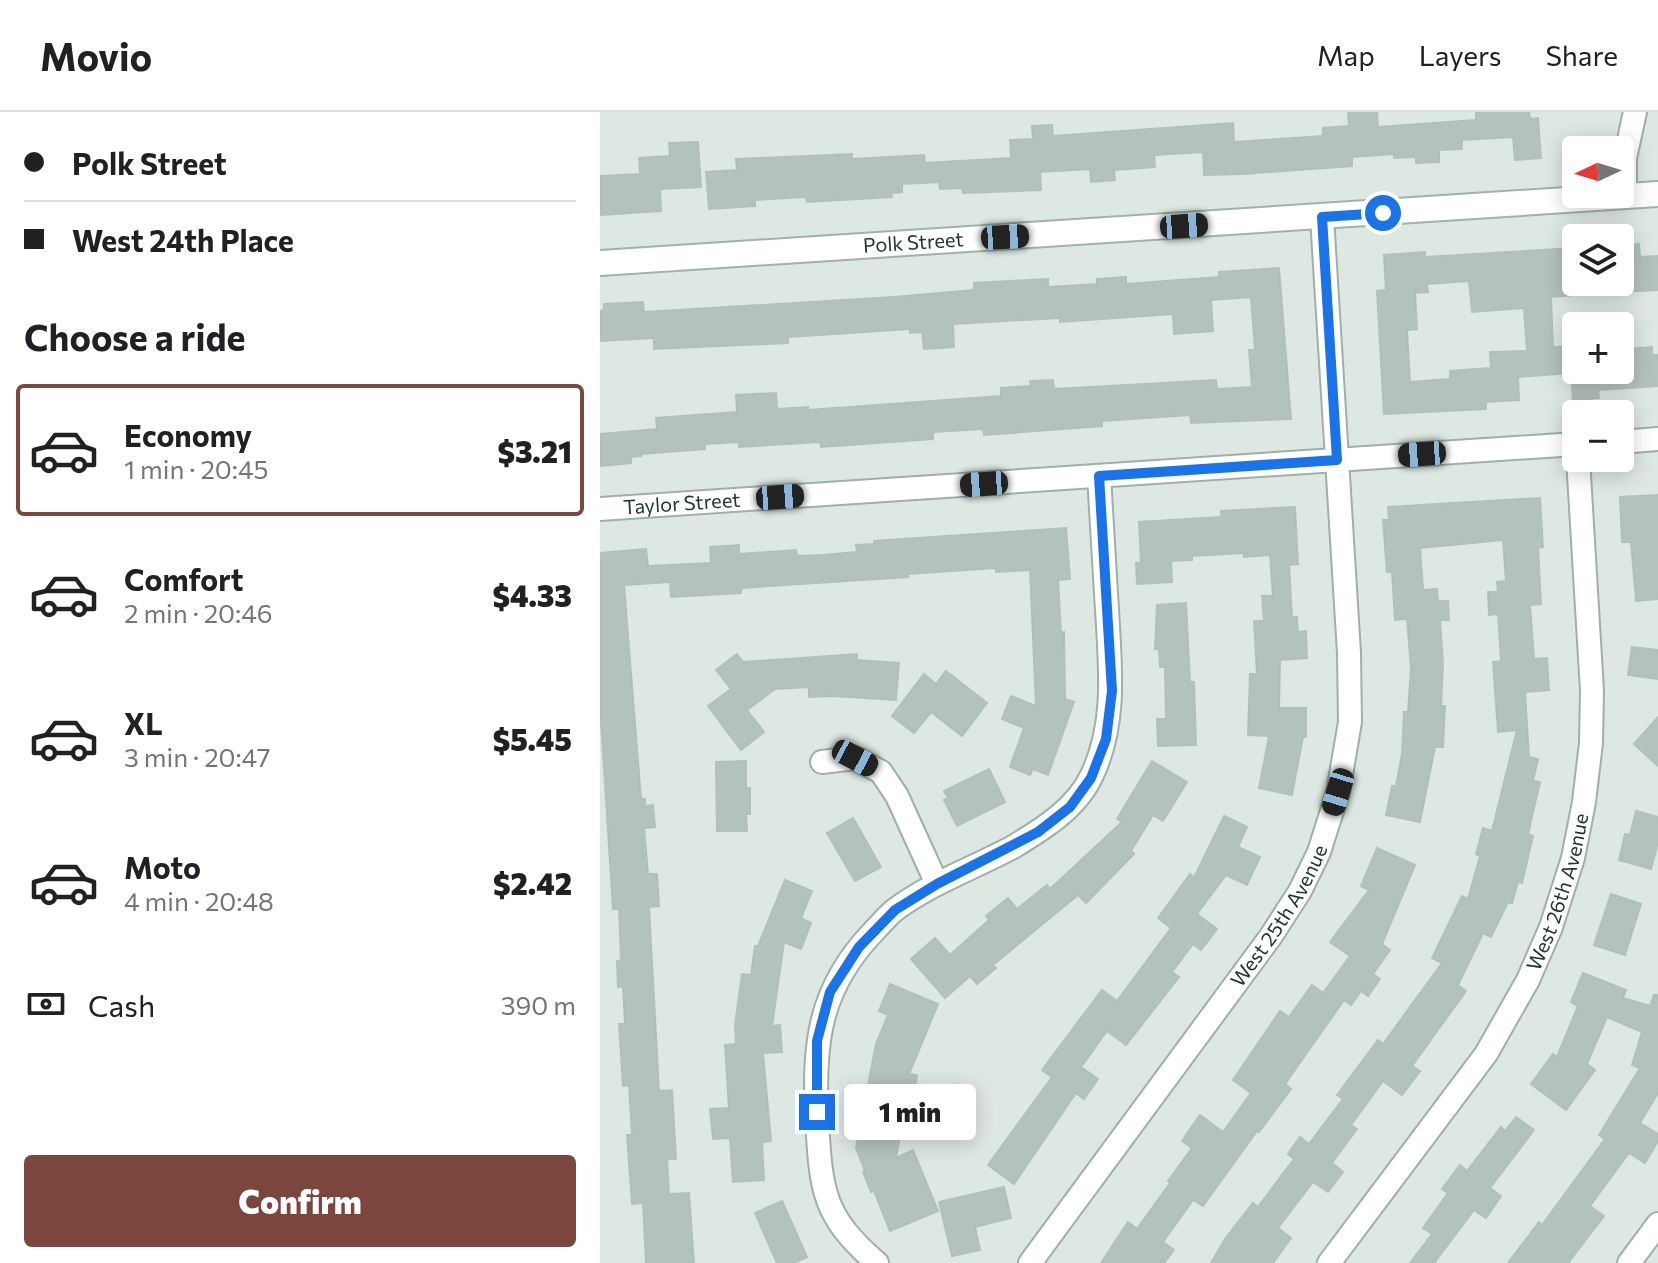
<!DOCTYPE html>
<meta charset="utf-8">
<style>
:root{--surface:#fff;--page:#f2f2f2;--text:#202124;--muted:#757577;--line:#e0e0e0;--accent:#7a463d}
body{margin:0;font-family:Commissioner,sans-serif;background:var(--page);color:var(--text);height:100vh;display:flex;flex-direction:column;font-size:30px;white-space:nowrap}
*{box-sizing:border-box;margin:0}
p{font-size:26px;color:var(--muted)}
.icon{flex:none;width:44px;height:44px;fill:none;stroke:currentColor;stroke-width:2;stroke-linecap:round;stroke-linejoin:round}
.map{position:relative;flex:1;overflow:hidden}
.details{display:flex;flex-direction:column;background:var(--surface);width:600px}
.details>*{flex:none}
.guide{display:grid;align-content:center;height:176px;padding:0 24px;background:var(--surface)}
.needle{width:52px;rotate:266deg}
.buttons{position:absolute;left:962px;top:24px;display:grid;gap:16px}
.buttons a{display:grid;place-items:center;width:72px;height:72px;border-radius:8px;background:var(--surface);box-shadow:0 4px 20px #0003;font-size:40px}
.end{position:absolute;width:36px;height:36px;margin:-18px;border:10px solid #1a73e8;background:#fff;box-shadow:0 0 0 4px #fff}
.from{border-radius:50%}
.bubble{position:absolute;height:56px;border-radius:8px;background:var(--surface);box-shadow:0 4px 20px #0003;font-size:26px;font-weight:800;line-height:56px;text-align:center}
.car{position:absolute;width:24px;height:48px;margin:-24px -12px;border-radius:10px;box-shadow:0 0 6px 2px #0007;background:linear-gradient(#222 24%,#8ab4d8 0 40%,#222 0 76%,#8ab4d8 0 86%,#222 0)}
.guide b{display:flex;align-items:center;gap:28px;height:76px;font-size:30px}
.guide b+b{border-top:2px solid var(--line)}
.guide i{width:20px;height:20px;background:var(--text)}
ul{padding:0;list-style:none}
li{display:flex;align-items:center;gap:24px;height:132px;margin:0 16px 12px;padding:0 8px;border:4px solid transparent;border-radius:8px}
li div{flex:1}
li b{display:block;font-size:30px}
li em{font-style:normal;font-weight:800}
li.current{border-color:var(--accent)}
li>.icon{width:72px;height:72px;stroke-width:1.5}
h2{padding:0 24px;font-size:36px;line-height:96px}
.pay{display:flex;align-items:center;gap:20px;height:88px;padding:0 24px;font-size:30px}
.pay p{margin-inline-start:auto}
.primary-button{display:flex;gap:16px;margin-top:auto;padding:16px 24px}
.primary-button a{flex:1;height:92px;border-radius:8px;background:var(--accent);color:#fff;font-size:32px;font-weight:800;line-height:92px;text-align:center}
header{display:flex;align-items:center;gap:48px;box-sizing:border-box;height:112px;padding:0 40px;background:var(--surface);border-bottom:2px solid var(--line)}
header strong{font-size:38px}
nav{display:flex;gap:44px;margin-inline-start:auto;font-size:28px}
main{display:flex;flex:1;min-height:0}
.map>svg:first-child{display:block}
.building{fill:#b3c3bb;stroke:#b1c1b9;stroke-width:2;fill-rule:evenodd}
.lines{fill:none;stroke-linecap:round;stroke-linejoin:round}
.street-casing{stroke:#a1afa9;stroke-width:26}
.secondary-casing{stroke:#9eb3aa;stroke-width:28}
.street{stroke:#fff;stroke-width:22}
.secondary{stroke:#fff;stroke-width:24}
.route{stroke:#1a73e8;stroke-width:10}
.labels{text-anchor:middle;stroke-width:6;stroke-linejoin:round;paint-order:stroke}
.street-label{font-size:20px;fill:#20362f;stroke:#eef5f1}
</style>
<header>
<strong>Movio</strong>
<nav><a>Map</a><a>Layers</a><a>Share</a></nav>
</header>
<main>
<section class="details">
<div class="guide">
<b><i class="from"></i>Polk Street</b>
<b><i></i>West 24th Place</b>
</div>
<h2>Choose a ride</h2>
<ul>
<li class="current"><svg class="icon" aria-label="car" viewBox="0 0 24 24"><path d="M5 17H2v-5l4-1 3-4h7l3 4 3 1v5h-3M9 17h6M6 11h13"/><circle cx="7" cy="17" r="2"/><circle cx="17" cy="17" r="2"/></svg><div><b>Economy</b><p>1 min · 20:45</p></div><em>$3.21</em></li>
<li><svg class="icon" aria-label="car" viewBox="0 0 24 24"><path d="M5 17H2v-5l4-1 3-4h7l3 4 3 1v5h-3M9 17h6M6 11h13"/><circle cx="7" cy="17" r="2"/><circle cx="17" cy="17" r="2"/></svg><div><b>Comfort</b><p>2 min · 20:46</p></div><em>$4.33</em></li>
<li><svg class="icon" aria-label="car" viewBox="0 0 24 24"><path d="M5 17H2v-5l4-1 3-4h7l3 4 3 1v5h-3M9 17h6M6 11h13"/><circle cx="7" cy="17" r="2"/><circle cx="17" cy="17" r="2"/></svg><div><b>XL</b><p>3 min · 20:47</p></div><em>$5.45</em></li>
<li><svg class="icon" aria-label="car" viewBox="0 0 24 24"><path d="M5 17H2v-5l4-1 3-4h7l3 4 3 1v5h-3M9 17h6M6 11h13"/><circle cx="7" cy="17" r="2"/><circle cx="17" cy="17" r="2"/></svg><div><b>Moto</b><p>4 min · 20:48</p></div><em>$2.42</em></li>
</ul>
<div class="pay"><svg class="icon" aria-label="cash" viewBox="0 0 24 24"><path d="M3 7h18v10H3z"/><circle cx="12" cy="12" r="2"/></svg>Cash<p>390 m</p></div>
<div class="primary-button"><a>Confirm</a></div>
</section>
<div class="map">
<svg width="1058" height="1151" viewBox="0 0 1058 1151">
<rect width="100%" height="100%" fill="#dee8e3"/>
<g class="building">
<path d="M748,0h29l1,15 98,-7v-8h53l1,7 8,-1 3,40 -26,2 -2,-23 -51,3v9l-23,1v12l-23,1v-6l-22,1v-4l-42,3v9l-109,8 -39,1 -1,-23 -49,3 1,12 -41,3 1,10 -24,2 -1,-13 -50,3 1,18 -78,3 -1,-5 -22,1 -1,-7 -37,2v8l-11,1 1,4 -85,5 -1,-5 -51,3v6l-46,3 -3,-37 31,-2 -1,-11 116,-5v5l72,-4 1,8 86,-5 -1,-18 23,-1 -1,-13 20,-1 1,11 180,-13 1,19 89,-6v-8l26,-2z"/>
<path d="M98,30l3,45 -41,2 1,22 -61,4v-39l40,-2 -1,-16 31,-2 -1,-13z"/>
<path d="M1039,132l1,13 18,-1v34l-38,2v-47z"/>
<path d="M976,136v35h-4l1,12 -22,2 2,50 23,-1v24h44v-12l9,-1 -1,-8 24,-2v8h6v31l-60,4 1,8 -26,2 -2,-27 -53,4 1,23 -33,2v7l-102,5 -7,-123 9,-1 -2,-35 41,-3v5zM869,169l3,31 52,-4 3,43 -37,1 1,16 -41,3v8l-40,3 -3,-52 10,-1 -2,-36 13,-1 -1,-8z"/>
<path d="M679,156l12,151 -100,4 -1,-8 -88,6v5l-118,9 -1,-6 -50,3v7l-112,8 -1,-5 -81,5v-5l-34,2v5l-64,5v2l-10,1v6l-31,3v-32l57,-5 -1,-11 81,-6 -1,-17 40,-2 1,16 31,-2v3l193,-14v-8l30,-2 -1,-5 23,-1 1,9 162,-9 1,9 35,-2 -3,-37h6l-4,-53 -40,3 2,31 -39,3 -1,-20 -113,8v-4l-107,6 1,23 -30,2 -2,-17 -12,1v-4l-122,8v6l-134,6v-11l-54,3v-30l4,-1v-6l39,-2 1,10 250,-15 80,-7v-7l74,-4v8l49,-3v-5l29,-2v7l93,-7v-5z"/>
<path d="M1058,383v104l-22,2 -5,-59h-9l-2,-45z"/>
<path d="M940,386l3,49 -5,1 3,56 -11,1 4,54 13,-1 2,32 -24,2 4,65 9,2 -5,22 7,1 -12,52 5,2 -11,47 -4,-1 -6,21 -4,-1 -17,35 -8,-4 -25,52 8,6 -54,75 8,5 -18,24 -19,-14 -32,44 6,4 -25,34 11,9 -15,20 -15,-10 -35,46 13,10 -18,25h-62l14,-24 28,-36 5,4 36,-48 -6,-5 12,-17 9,7 34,-45 -6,-4 41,-55 5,4 59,-81 -10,-5 30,-62 6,3 12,-43 -4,-2 7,-26 9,3 25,-101 -19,2 -5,-70 8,-1 -3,-47 -9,1 -1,-23h10l-1,-10 9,-1 -3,-41 -83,8 3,42 14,-1 1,12h10l1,19h-9l3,44 -2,42h4l-2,41h-8l-15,75 -34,-7 6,-29h4l6,-32 2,-42h4l3,-44 -4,-49 -12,1 -3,-48h-5l-4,-52h6l-1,-13z"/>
<path d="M695,395l3,57 -9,1 3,52h5l1,15 8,-1 1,27 -27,2 -1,48h27v29h-3l-11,58 -33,-7 10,-52 -21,-1 2,-61h7l-3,-53h10l-2,-25h11l-3,-41 -26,2v-4l-52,3v4l-21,1 1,21 -35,2 -1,-21h5l-2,-41 82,-5v-6z"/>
<path d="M466,416l4,51 -12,1 3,53 3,-1 1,67 9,3 -26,73 -15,-6 -3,6 -20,-8 14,-39 -22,-9 9,-23 25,10 -6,-136 -34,2v-4l-88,6v3l-167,11v5l-70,4 -1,-15 -46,3 17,214h4v7l8,-1 2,22 -11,1 4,46h9l2,32 -10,1 10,184 13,-1 4,69h-9l2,35 20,-1 5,70h-48l-3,-60 -11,1 -5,-69h5l-3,-50 -6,1 -4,-62h6l-2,-38 -5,1 -1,-26 4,-1 -2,-51h-6l-13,-203v-153l46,-4 2,17 63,-3 -1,-16 29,-2v9l57,-4 1,6 26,-1 34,-3 -1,-7 18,-1v-3z"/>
<path d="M586,491l4,79h4l2,63 -38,1 -1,-27h9l-1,-52h-5l-1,-18h-4l2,-44z"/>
<path d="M1032,535l26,3v29l-30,-4z"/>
<path d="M137,542l6,8 114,-8v6l42,3 -3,37 -64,-4 -23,1v-10l-34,2 -28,21 17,22 -23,18 -33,-44 23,-17 -15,-19z"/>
<path d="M346,559l41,32 -25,33 -31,-24 -17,21 -22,-17 32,-42 12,10z"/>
<path d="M1058,605v49l-24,-22z"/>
<path d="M146,649v27h4v26h-4l1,17h-30l-1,-69z"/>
<path d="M552,649l35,21 -24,39 -10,-6 -22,36 3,3 -48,49 -8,-8 -85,70 3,3 -19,16 -7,-8 -25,22 -34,-39 24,-21 15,17 39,-35 -3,-4 22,-18 9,11 30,-24 3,4 72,-67 -5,-3z"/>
<path d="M389,657l16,33 -48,24 -13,-26 4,-2 -4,-7z"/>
<path d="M1036,699l22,6v25l-7,27 -32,-9 6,-26 5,1z"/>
<path d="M624,704l23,11 -9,20 22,10 -13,28 -21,-10 -29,39 20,15 -16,21 -8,-6 -21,28 7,5 -53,68 -19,-14 -26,36 17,12 -14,20 -8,-6 -62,91 -26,-19 64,-88 -10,-7 60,-80 15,11 54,-73 -13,-10 32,-44 4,4z"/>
<path d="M253,706l28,49 -26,14 -28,-48z"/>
<path d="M777,736l38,17 -33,79 8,6 -17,24 7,5 -12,17 -7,-5 -10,14 -7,-5 -59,84 6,5 -32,43 -2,-1 -54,75 -10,-6 -30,42 11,8 -10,13h-63l27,-41 9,7 33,-46 -2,-2 24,-33 -10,-7 18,-26 23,17 28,-39 -18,-13 47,-69 9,6 23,-32 11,8 27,-37 -20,-14 39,-52 -8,-4z"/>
<path d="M185,768l27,11 -11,27 10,5 -10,26 -17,-7 -12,84 8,-1 2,27 -19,1 8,88 -9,1 2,38 -31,2 -3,-44 -17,1 -3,-30 19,-1 -4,-63 11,-1 -1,-19 7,-51 9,1 4,-29h3z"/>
<path d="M1011,782l30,10 -16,51 -31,-10z"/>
<path d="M983,861l43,17 -3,8 27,8 4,-11h4v98l-18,30 18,11v7l-13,22 -16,-10 -39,53 14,10 -36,47h-60l31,-41 3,3 63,-86 -6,-4 41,-67 -8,-3 10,-33 -35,-15 -20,47 8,6 -29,40 -35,-26 22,-30 4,3 21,-51 -7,-4z"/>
<path d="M290,872l48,20 -29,70 8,1 -5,28 -6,-1 -10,56 17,-8 25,61 -48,20 -16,-40 -3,1 -8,-20 2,-1 -9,-23 20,-104 12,-29 -9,-4z"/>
<path d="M916,1005l18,13 -44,58 11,8 -15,22 -12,-8 -40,53h-24l22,-29 -9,-6 25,-35 -6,-4 18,-24 7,6 34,-44 4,4z"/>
<path d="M404,1075l7,31 -36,9 5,23 -28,6 -13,-54z"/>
<path d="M182,1089l25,56 -13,6h-17l-22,-50z"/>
</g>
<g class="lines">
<g class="street-casing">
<g id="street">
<path d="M1025,84v-38l10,-46"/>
<path d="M1020,330l38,-3"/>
<path id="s1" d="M0,397l976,-65"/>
<path d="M222,650l33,-4 26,14 16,24 40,88"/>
<path d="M277,1151c-55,-47 -56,-74 -60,-143 -4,-77 2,-132 57,-189 7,-7 14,-16 22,-22 35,-26 78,-41 117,-62 30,-18 64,-39 79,-72 25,-53 18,-109 15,-166 -3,-44 -5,-88 -8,-133"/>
<path id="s2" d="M430,1151l241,-327 29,-45 19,-39 19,-60 12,-70 -1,-69 -27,-436"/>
<path id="s3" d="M729,1151l157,-209 42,-74 23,-53 22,-69 11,-56 7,-59 1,-52 -14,-233"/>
<path d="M1029,1151l29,-39"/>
</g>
</g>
<g class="secondary-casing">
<g id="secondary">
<path id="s4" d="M0,151l1058,-69"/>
</g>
</g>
<use href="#street" class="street"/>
<use href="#secondary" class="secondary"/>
</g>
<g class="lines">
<path class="route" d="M217,1000v-71l13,-49 29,-45 36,-37 42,-26 101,-52 32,-25 21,-29 15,-39 6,-48 -13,-215 238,-16 -15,-243 61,-4"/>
</g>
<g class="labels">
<g class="street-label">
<text dy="7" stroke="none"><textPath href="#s4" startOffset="314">Polk Street</textPath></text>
<text dy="7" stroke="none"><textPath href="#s1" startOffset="82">Taylor Street</textPath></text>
<text dy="7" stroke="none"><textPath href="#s3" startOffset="440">West 26th Avenue</textPath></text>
<text dy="7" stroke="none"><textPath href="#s2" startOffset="428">West 25th Avenue</textPath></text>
</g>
</g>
</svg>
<div class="buttons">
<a><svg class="needle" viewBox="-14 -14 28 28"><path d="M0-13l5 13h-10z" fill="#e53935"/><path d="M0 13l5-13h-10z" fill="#757577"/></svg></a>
<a><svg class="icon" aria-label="layers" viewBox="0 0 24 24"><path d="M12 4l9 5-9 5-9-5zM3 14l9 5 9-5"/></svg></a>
<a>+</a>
<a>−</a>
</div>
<i class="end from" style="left:783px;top:101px"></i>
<i class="end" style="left:217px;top:1000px"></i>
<div class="bubble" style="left:244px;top:972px;width:132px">1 min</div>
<i class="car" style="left:584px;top:114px;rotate:86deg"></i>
<i class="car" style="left:405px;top:125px;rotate:87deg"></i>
<i class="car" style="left:822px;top:342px;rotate:266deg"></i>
<i class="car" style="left:384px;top:372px;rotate:266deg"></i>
<i class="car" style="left:180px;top:385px;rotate:86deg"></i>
<i class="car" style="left:255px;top:646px;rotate:118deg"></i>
<i class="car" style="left:738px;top:680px;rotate:197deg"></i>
</div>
</main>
